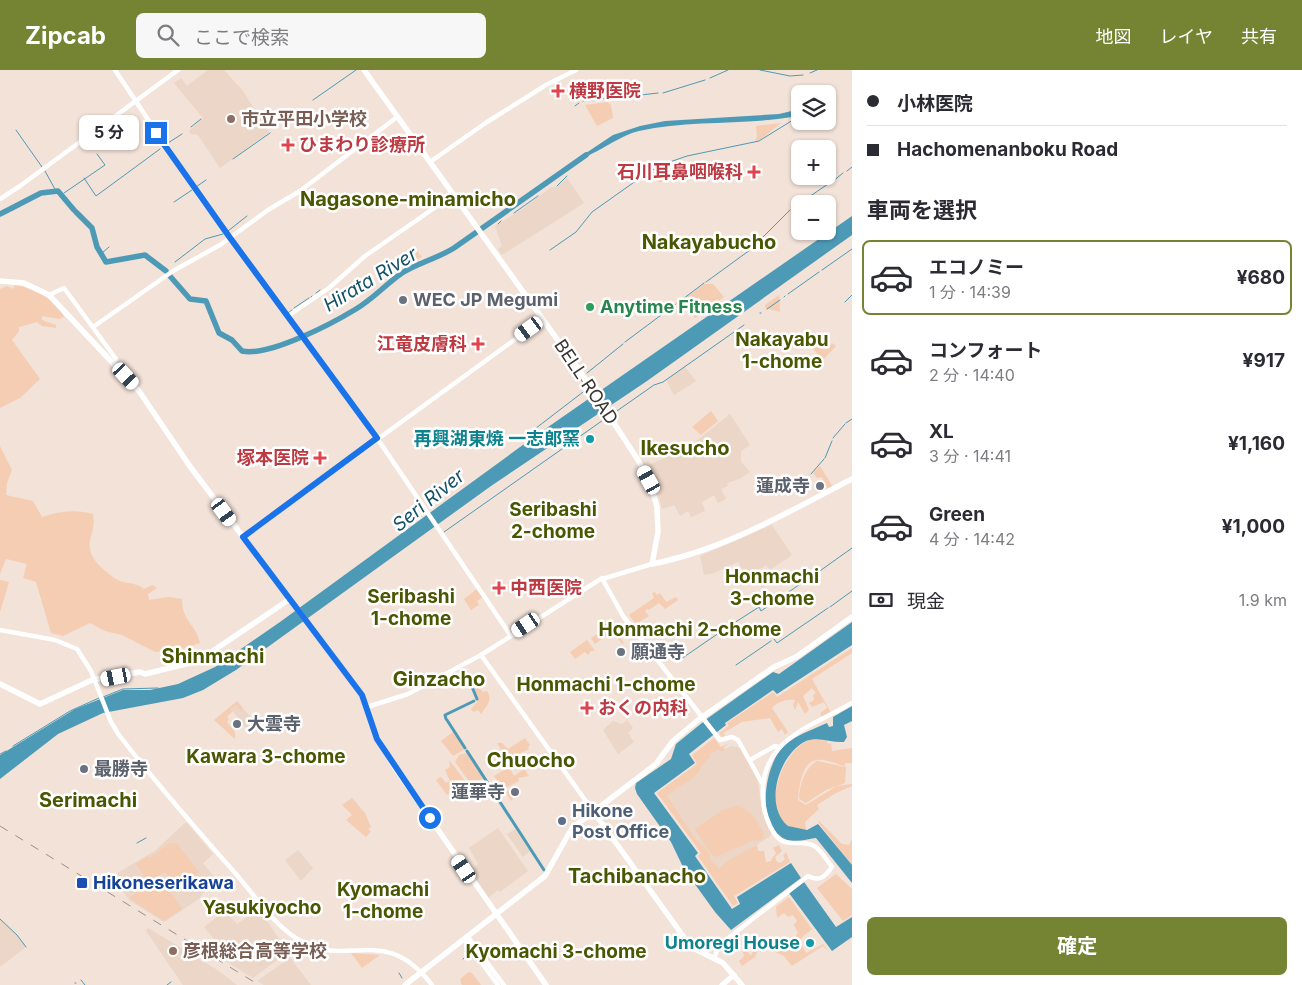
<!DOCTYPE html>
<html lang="ja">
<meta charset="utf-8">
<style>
:root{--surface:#fff;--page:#f7f7f7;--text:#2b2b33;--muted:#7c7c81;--line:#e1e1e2;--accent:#748432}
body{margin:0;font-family:Inter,"Noto Sans JP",sans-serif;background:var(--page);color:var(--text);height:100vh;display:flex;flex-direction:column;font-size:19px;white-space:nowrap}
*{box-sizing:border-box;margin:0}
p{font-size:16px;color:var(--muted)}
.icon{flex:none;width:28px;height:28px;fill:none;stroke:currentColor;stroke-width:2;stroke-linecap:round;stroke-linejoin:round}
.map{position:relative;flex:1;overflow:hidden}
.drawer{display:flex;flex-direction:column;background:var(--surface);width:450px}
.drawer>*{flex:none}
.hud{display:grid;align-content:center;height:110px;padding:0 15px;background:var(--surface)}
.controls{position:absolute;left:791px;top:15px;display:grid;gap:10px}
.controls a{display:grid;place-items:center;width:45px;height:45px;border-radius:8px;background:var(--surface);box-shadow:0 1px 4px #0004;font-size:25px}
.end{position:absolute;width:22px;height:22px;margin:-11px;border:6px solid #1a73e8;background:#fff;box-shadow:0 0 0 2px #fff}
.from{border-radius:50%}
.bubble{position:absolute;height:35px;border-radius:8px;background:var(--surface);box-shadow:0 1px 4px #0004;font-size:16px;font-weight:700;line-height:35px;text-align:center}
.car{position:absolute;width:15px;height:30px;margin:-15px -8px;border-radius:6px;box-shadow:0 0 4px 1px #0007;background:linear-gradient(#fff 24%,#345 0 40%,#fff 0 76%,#345 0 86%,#fff 0)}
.hud b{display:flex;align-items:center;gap:18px;height:48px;font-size:19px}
.hud b+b{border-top:1px solid var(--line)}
.hud i{width:12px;height:12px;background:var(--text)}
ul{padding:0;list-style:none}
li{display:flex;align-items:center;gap:15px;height:75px;margin:0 10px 8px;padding:0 5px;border:2px solid transparent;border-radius:8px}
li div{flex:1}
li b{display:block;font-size:19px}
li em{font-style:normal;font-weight:700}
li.on{border-color:var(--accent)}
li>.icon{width:45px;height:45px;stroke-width:1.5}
h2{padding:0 15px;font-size:22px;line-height:60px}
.pay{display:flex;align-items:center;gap:12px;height:55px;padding:0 15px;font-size:19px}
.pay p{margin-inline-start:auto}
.button{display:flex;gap:10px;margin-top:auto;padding:10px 15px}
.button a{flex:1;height:58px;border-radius:8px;background:var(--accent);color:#fff;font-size:20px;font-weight:700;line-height:58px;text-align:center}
header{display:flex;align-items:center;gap:30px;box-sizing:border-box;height:70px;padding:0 25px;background:var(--accent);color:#fff}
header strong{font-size:24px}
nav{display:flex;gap:28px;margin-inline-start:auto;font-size:18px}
.search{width:350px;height:45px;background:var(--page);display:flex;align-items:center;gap:12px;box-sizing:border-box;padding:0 18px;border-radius:8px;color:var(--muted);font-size:19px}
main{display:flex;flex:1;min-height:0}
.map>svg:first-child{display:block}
.built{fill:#ebd6c7}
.green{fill:#f5cdb2}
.water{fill:#4d9ab7}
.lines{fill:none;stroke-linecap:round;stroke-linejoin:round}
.stream{stroke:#4d9ab7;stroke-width:1}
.canal{stroke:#4d9ab7;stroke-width:3}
.river{stroke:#4d9ab7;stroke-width:5.5}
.minor{stroke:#fff;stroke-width:4.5}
.major{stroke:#fff;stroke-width:5.5}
.rail{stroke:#9b8f88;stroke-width:1;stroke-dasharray:9 9;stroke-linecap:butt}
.route{stroke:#1a73e8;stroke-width:6}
.health-dot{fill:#e0444e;stroke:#fff;stroke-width:2}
.education-dot{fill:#8d6e63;stroke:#fff;stroke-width:2}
.worship-dot{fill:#6b7280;stroke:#fff;stroke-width:2}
.leisure-dot{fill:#2e9e5b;stroke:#fff;stroke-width:2}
.culture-dot{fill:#0f9aa8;stroke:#fff;stroke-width:2}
.service-dot{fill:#5c6f8a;stroke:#fff;stroke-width:2}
.transit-dot{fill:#1a4fb4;stroke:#fff;stroke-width:2}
.labels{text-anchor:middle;stroke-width:5;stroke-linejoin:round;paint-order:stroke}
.health-label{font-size:18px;font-weight:bold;fill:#be3a42;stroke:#fff;text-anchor:start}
.education-label{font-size:18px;font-weight:bold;fill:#785e54;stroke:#fff;text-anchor:start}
.worship-label{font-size:18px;font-weight:bold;fill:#5b616d;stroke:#fff;text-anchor:start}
.leisure-label{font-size:18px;font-weight:bold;fill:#27864d;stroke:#fff;text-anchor:start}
.street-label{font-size:18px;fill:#3b3531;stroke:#fff}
.culture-label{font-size:18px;font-weight:bold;fill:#0d838f;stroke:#fff;text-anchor:end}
.service-label{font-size:18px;font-weight:bold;fill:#4e5e75;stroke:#fff;text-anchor:start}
.transit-label{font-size:18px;font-weight:bold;fill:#164399;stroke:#fff;text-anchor:start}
.water-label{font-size:19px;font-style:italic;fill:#125268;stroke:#fff}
.neighbourhood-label{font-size:19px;font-weight:bold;fill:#4a5702;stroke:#fff}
.quarter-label{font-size:20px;font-weight:bold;fill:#4a5702;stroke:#fff}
</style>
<header>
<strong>Zipcab</strong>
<div class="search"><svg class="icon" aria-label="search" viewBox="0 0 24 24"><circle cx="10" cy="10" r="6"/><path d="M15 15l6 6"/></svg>ここで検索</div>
<nav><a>地図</a><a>レイヤ</a><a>共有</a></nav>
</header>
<main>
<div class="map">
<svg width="852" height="915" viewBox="0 0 852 915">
<rect width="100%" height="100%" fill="#f2e2d8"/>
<g class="built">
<path d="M208,0h16l19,21 26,41 -49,36 -22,-33 -7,-1 -2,-3 14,-13 -29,-35 7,-5 6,8z"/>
<path d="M567,108l17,25 -82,52 -4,-6 4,-3 -7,-20 29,-18 27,-21h6z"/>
<path d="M685,297l11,14 -22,14 -8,-15z"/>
<path d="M730,344l20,31 -9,6v11l9,10 -11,7 -12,4 1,3 -7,3 5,10 -8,4 -4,-8 -12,7 3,9 -14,6 -3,-6 -8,5 -6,-11 -12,4 -5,-20 -10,-23 42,-19z"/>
<path d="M772,455l20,30 -22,15 -4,-5 -8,5 10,13 -6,5 -9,-14 -5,4 -10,-16 -24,11 -10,2 -4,-19z"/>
<path d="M236,635l4,4 3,-1 13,16 -8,6 -17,-21z"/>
<path d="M627,650l6,8 -5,5 6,9 -16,12 -15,-24 10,-9 9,3z"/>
<path d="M731,676l10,2 10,17 7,17 4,29 10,21 -3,5 -52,34 -55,-76 35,-29 17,-18 11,1z"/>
<path d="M186,752l27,32 -10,9 13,17 -9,7 -8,12 -35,23 -35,-22 -16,-24 43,-26z"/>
<path d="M498,758l30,43 -28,21 -2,-2 -10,8 -17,-24 4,-3 -2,-3 5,-4 -9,-16z"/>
<path d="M515,759l15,22 -7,6 -16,-23z"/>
<path d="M298,780l15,18 -12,13 -16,-21z"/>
<path d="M259,839l29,43 -35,26 -45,-28 9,-7 -13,-16 21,-16 12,13z"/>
<path d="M0,849l17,16 9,12 -26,20z"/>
<path d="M148,858l71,43 18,14h-54l-37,-54z"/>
<path d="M290,888l21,27h-47l-7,-4z"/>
</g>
<g class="green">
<path d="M608,32l3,3 2,13 -16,8 -12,-21z"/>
<path d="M781,53l-21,17 -5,1 2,-4 -1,-11z"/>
<path d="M678,90l-14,11 1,8 -5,4 -9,-11z"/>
<path d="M414,177l8,10 -21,10 -6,-7z"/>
<path d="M704,214h9l11,13 -29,21 -12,-18z"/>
<path d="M15,215c18,3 42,15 49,32l-5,2 -17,-3v4l14,5v3l-14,-2 -5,-4 -18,5v4l-7,9 28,39 -20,19 -20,10v-119l7,-3 6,3z"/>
<path d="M779,225l1,17 -15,-4v-3z"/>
<path d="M824,271l5,5 3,-3 4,3 -13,14 -10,-11z"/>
<path d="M711,341l7,10 -17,14 -9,-8z"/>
<path d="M0,376l12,24 -5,13 -1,12 27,6 9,16c17,-6 34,-8 51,-3 3,17 -5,23 -3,34 1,13 16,24 26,31 9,6 19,2 28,10l8,-4 5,3 -9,6 1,6 20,-3 13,2c0,23 14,25 18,44l-21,7 -24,2 -33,-17 -17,-4 -15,-8 -27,13 -12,-3 -15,-51 -13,-4 4,-14 -21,-5 -6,15z"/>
<path d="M820,396l13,21 -5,3 -6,-13 -5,1 -4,-5z"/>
<path d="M0,510l9,2 -9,30z"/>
<path d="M478,518l5,9 -6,4 2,4 -8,5 -7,-11z"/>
<path d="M655,522l2,3 3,-2 6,9 10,-5 2,3 -13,9 -6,-6 -10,7 -2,-1 -2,2 4,5 -13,8 -7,-9 25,-17 -2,-5z"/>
<path d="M624,554l1,1 -9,7 8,11 -2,1 -10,-13 -17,13 -4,-6 21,-13 3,5z"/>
<path d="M587,570l8,11h-4l-3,4 -3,-3 -10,7 -5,-7z"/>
<path d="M852,578v5l-40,26 19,34 -9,5 -2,-5 7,-5 -3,-6 -12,5 -3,-4 5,-3 -1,-5 3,-2 -4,-5 -9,8 6,14 -4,4 -7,-12 -3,8 -2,-5 2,-5c-9,-1 -18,2 -23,8l16,24 -3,3 -3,-6 -4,3 -8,-14 -28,4 -19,11 2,3 -2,2 -4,-5 10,-7 -2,-3 46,-31 4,5z"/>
<path d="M479,618l4,4 4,-1c6,9 -1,16 -6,23l-3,-4 -5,2 -2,-3 7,-8 -4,-12z"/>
<path d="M237,631l6,7 -3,2 -4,-5 -5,4 2,2 -6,6 2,2 -2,3 8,10v7l-21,-19z"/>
<path d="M453,662l12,17 -12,7 -12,-15z"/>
<path d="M525,668l5,7 -2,2 1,2 -22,11 -10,-17h5l6,6z"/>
<path d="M714,668l7,9 8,-4 -5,4v4l-7,-1 -7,4v4c-8,3 -9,13 -15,18 -9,8 -19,11 -28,20l27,41 16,17v5l9,10 8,-8 30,-16 1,6h6l2,11 6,-1 -1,-1 5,-7 -3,-5 6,-3 3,6 -7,6 2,5 4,1 4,-4 -2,-4 3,-3 4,10 -56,34 4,7 -5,3 -35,-50 3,-3 -44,-60 40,-29 -5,-9z"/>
<path d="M813,669l14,2 1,3 3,-1 1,8 20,-3v15h-3v-4v4h-4v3c-8,-2 -20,-7 -28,-6 -15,1 -18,27 -19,40l8,5 31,-19 15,-2v2l-16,7 -19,12 2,4 -14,13 1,8c-6,-1 -14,-1 -19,-4 -27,-17 -3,-81 26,-87z"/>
<path d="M467,683l17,24 -10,8 -3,-1 -16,-22 4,-7z"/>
<path d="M449,690l17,22 -19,13 -11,-15 5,-3 5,6 4,-2 -5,-11 5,-3z"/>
<path d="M817,691l29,6 -1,16 -19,7 -20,13 -7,-4c1,-15 5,-30 18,-38z"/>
<path d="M509,697l5,9 10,-7 5,7 -11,2 1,3 -13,7 7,11 -2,2 -17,-25z"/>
<path d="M352,728l13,15 6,14 -3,2 3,2 -5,6 -20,-17 6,-5 -10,-10z"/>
<path d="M738,735l14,9 12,20 -2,5 -5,2 -4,-1c-12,7 -24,10 -36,17l-6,-3 -16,-25 28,-19z"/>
<path d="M819,751l23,23 7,1 3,-6v26l-34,-43z"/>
<path d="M169,773l8,1 22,28 -14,11 -11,-1 -9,-10 -17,10 -12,-18 12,-8 2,2z"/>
<path d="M836,804l16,15v26l-9,6 -26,-33z"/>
<path d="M160,807l22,32 -18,12 -35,-23z"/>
<path d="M789,827l23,32 -13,11 7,13 17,-9 6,8 -6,-6 -31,20 -8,-10 -11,-5 -4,-8 5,-5 3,7 5,-6 1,7h4l11,-13 -4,-8 3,-4 -4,-6 -5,2 -4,-4 -7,5 -1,-11z"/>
<path d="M755,875l4,3 -4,9 -13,9 -3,-5 5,-5 -1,-4 3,-2 5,6z"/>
<path d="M351,883l29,2 -18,13z"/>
<path d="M469,902l3,1 9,12h-19l-2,-6z"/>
</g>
<g class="water">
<path d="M800,39v8l-9,5 6,-6c-52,10 -106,3 -158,15 -19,4 -50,28 -62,28l36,-24 27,-9 25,-5 114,-7z"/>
<path d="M852,146v19l-205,146 -156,105 -255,184 -33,20 -20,8 -80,15 -45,21 -58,45v-24l75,-46 48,-19h27l28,-6 37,-17 65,-45 258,-188z"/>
<path d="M852,552v23l-75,49 -4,-4 -48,33 1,2 -37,29 6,9 -41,30 44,60 -3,3 37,53 8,-5 -3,-7 54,-34 10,15 -70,52 -16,-18 -31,-43 -13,-27 -34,-48 -2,-6 1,-5 35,-24 5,-15 32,-26 65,-46 6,2z"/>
<path d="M852,636v15l-8,4 3,12 -3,5c-12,1 -26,-6 -38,-1 -27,13 -43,64 -18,85l19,4 11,-6 34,41v18l-36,-45c-9,1 -22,6 -31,1 -29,-14 -21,-69 -4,-90 11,-13 31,-19 46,-26l2,4 4,-1v-9z"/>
<path d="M804,812l32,45 16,-10v20l-20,14 -43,-58z"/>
</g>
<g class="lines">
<g class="stream">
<path d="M760,0l30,6 13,-1"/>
<path d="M810,3l7,-3"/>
<path d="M710,8l18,-8"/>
<path d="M663,23l42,-13"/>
<path d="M615,28l43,-5"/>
<path d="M313,30l43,-30"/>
<path d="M583,31l26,-3"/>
<path d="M575,36l4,-3"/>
<path d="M191,57l10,-8"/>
<path d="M16,60l26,37"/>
<path d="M168,73l14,-9"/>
<path d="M233,89l37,-26"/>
<path d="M45,101l11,20"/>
<path d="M847,101l5,-4"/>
<path d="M561,102l1,2"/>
<path d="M643,106l18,-11 26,-9 72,-15 34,-21"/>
<path d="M84,108l12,18 64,-47"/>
<path d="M832,112l11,-9"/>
<path d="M557,116l10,-10"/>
<path d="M196,117l10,-7"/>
<path d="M64,123l41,-28 -8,-11"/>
<path d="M60,124l2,-1"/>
<path d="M806,129l22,-15"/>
<path d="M174,132l18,-12"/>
<path d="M792,138l11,-7"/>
<path d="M514,143l24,-17"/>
<path d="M498,154l3,-3"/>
<path d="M228,161l19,-15"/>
<path d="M752,178l38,-38"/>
<path d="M550,180l26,-18 16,-20 48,-34"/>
<path d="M102,183l7,-6"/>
<path d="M175,192l30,-23 18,-5"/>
<path d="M822,200l30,-21"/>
<path d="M169,207l2,-1"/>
<path d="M706,212l44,-32"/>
<path d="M316,223l4,-3"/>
<path d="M788,224l31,-22"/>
<path d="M311,227l1,-1"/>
<path d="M784,227l1,-1"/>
<path d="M679,232l25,-19"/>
<path d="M845,232l7,-7"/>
<path d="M294,238l15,-10"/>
<path d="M767,239l13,-9"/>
<path d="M288,243l4,-3"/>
<path d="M760,243h1"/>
<path d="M625,272l51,-38"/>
<path d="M587,303l36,-29"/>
<path d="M614,343l40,-28 9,-3 81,-57"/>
<path d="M846,353l6,-4"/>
<path d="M527,365l60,-46 -7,-11"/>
<path d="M833,368l12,-14"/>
<path d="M825,388l7,-17"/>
<path d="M811,404l13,-15"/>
<path d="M444,462l162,-114"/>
<path d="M810,508l42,-30"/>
<path d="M830,537l22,-16"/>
<path d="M734,553l25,-16 2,4 48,-33"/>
<path d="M601,558l8,-5"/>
<path d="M774,569l3,4 51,-35"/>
<path d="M681,589l51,-35"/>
<path d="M736,595l35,-24"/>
<path d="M103,627l20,-8 35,-1"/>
<path d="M13,676l57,-35 29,-13"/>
<path d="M0,684l6,-3"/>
<path d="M137,773l9,-5"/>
<path d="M0,849l17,16 9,12"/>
<path d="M463,889l8,-6"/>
<path d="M399,903l3,5"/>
<path d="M81,910l4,5"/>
<path d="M75,913h1"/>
<path d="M167,915l4,-3"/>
</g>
<g class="canal">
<path d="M470,612l7,17"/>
<path d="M446,649l-1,-4 29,-14"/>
<path d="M447,650l18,28"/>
<path d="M467,681l77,119"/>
</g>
<g class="river">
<path d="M10,139l31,-16 17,-2 16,19"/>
<path d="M76,142l16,16 5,19 9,15 39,-7 21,16"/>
<path d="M0,144l8,-4"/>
<path d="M169,205l21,24 16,2 13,32 13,7 10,11c27,6 91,-28 114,-42 17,-10 30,-25 46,-36 16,-10 36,-15 52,-25l132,-93"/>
</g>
<g class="minor">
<path d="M115,0l86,129 176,239 134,198"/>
<path d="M430,92l54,-38 62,-39 30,-15"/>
<path d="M0,129l20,-13 158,-116"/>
<path d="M49,225l15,-7 52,71 -2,5"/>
<path d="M288,246l41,-28 36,-32 88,-61"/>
<path d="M93,257l80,-56 47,-26 48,-35 32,-19 97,-74"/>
<path d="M243,467l300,-218"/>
<path d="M602,508l21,38 97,124 12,-3 6,3 24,43"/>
<path d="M0,560l55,10 22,9 14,22 20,51 8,13c37,48 77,94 117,139 19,22 38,51 63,66 50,30 84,-18 133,45"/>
<path d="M481,585l112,156"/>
<path d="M367,637l41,-13 73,-39 118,-75 53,-16"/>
<path d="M750,690l25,-14 3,1"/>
<path d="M468,867l36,48"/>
<path d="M464,869l34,46"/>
<path d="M714,889l5,-14 8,-6 76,-59 5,-4c11,6 17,1 24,-9 -12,-16 -14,-25 -35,-24 -5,0 -11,0 -15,-2 -10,-6 -16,-23 -18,-33 -10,-66 41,-78 88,-105"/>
</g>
<g class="major">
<path d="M364,0l218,304 56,86 12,22 7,25 1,25 -6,32c72,-14 136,-52 200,-85"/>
<path d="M0,211l24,2 25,12 90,96 50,74 173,230 13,39 20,34 151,217"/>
<path d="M0,614l40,20 52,-24 48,-8 5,2 53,-13 92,-62"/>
<path d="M593,741l98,136 32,16 19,22"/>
<path d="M405,915l140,-109 27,-48 84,-64 17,-23 25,-21 76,-53 22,-10 56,-40"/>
<path d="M722,915l12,-10"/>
</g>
<path class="rail" d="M0,756l259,159"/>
</g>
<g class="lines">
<path class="route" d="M156,63l72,102 149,203 -134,99 119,158 15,44 53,79"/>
</g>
<g class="health-dot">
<path d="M555.5 13.5h5v5h5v5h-5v5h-5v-5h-5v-5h5z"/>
<path d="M285.5 67.5h5v5h5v5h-5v5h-5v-5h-5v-5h5z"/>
<path d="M751.5 94.5h5v5h5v5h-5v5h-5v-5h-5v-5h5z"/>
<path d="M475.5 266.5h5v5h5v5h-5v5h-5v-5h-5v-5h5z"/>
<path d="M317.5 380.5h5v5h5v5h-5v5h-5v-5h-5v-5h5z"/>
<path d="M496.5 510.5h5v5h5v5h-5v5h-5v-5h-5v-5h5z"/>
<path d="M584.5 630.5h5v5h5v5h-5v5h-5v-5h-5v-5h5z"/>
</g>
<g class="education-dot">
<circle cx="231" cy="49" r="5"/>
<circle cx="173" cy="881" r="5"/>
</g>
<g class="worship-dot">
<circle cx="403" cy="230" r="5"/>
<circle cx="820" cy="416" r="5"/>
<circle cx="621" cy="582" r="5"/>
<circle cx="237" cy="654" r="5"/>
<circle cx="84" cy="699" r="5"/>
<circle cx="515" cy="722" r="5"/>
</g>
<circle class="leisure-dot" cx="590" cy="237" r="5"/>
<g class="culture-dot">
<circle cx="590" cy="369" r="5"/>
<circle cx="810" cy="873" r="5"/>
</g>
<circle class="service-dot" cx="562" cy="751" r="5"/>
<rect class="transit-dot" x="76" y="807" width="12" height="12" rx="2.5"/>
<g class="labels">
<g class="health-label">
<text x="569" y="27">横野医院</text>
<text x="299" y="81">ひまわり診療所</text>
<text x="743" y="108" text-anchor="end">石川耳鼻咽喉科</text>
<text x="467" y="280" text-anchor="end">江竜皮膚科</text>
<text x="309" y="394" text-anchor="end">塚本医院</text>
<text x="510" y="524">中西医院</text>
<text x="598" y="644">おくの内科</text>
</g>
<g class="education-label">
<text x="241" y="55">市立平田小学校</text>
<text x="183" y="887">彦根総合高等学校</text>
</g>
<g class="worship-label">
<text x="413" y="236">WEC JP Megumi</text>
<text x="810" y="422" text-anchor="end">蓮成寺</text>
<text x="631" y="588">願通寺</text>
<text x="247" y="660">大雲寺</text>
<text x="94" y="705">最勝寺</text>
<text x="505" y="728" text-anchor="end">蓮華寺</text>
</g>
<g class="leisure-label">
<text x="600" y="243">Anytime Fitness</text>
</g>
<g class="street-label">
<text transform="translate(586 312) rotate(56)" y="6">BELL ROAD</text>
</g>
<g class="culture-label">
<text x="580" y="375">再興湖東焼 一志郎窯</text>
<text x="800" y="879">Umoregi House</text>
</g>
<g class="service-label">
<text x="572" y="747">Hikone<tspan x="572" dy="21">Post Office</tspan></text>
</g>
<g class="transit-label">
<text x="93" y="819">Hikoneserikawa</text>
</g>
<g class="water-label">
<text transform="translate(370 209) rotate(-31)" y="7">Hirata River</text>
<text transform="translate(428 430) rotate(-39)" y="7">Seri River</text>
</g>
<g class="neighbourhood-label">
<text x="782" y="276">Nakayabu<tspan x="782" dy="22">1-chome</tspan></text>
<text x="553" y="446">Seribashi<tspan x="553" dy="22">2-chome</tspan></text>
<text x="772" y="513">Honmachi<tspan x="772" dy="22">3-chome</tspan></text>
<text x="411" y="533">Seribashi<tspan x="411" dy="22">1-chome</tspan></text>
<text x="690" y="566">Honmachi 2-chome</text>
<text x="606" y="621">Honmachi 1-chome</text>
<text x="266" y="693">Kawara 3-chome</text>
<text x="383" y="826">Kyomachi<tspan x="383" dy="22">1-chome</tspan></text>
<text x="262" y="844">Yasukiyocho</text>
<text x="556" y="888">Kyomachi 3-chome</text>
</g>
<g class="quarter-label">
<text x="408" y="136">Nagasone-minamicho</text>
<text x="709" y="179">Nakayabucho</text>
<text x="685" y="385">Ikesucho</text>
<text x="213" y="593">Shinmachi</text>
<text x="439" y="616">Ginzacho</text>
<text x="531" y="697">Chuocho</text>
<text x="88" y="737">Serimachi</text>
<text x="637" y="813">Tachibanacho</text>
</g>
</g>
</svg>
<div class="controls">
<a><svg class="icon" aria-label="layers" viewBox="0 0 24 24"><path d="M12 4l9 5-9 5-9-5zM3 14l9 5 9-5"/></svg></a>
<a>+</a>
<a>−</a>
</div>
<i class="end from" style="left:430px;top:748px"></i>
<i class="end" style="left:156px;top:63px"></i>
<div class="bubble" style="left:79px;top:45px;width:60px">5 分</div>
<i class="car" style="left:529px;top:259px;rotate:234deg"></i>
<i class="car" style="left:126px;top:306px;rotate:137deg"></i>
<i class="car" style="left:649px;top:410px;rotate:331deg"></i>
<i class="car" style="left:224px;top:442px;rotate:144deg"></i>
<i class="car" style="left:526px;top:555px;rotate:236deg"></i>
<i class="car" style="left:116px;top:607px;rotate:259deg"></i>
<i class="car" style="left:464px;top:799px;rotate:326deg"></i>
</div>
<section class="drawer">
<div class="hud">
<b><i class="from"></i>小林医院</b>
<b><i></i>Hachomenanboku Road</b>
</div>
<h2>車両を選択</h2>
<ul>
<li class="on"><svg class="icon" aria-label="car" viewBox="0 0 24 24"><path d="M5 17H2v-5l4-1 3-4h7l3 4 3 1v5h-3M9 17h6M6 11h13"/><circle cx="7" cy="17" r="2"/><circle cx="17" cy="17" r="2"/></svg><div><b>エコノミー</b><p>1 分 · 14:39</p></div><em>¥680</em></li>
<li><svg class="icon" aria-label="car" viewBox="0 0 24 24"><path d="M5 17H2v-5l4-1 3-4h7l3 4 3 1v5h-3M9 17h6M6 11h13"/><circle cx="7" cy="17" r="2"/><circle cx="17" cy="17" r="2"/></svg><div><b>コンフォート</b><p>2 分 · 14:40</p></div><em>¥917</em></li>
<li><svg class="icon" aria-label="car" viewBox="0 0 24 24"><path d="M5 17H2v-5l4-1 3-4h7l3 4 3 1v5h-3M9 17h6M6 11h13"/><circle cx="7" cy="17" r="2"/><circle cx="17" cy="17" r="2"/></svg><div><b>XL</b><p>3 分 · 14:41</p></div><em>¥1,160</em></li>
<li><svg class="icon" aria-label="car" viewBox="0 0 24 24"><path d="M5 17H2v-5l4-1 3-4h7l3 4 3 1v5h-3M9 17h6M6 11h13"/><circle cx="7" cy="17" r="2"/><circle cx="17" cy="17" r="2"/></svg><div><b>Green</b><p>4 分 · 14:42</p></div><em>¥1,000</em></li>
</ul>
<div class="pay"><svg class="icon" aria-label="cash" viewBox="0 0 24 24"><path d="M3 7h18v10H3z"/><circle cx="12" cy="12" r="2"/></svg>現金<p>1.9 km</p></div>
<div class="button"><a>確定</a></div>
</section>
</main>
